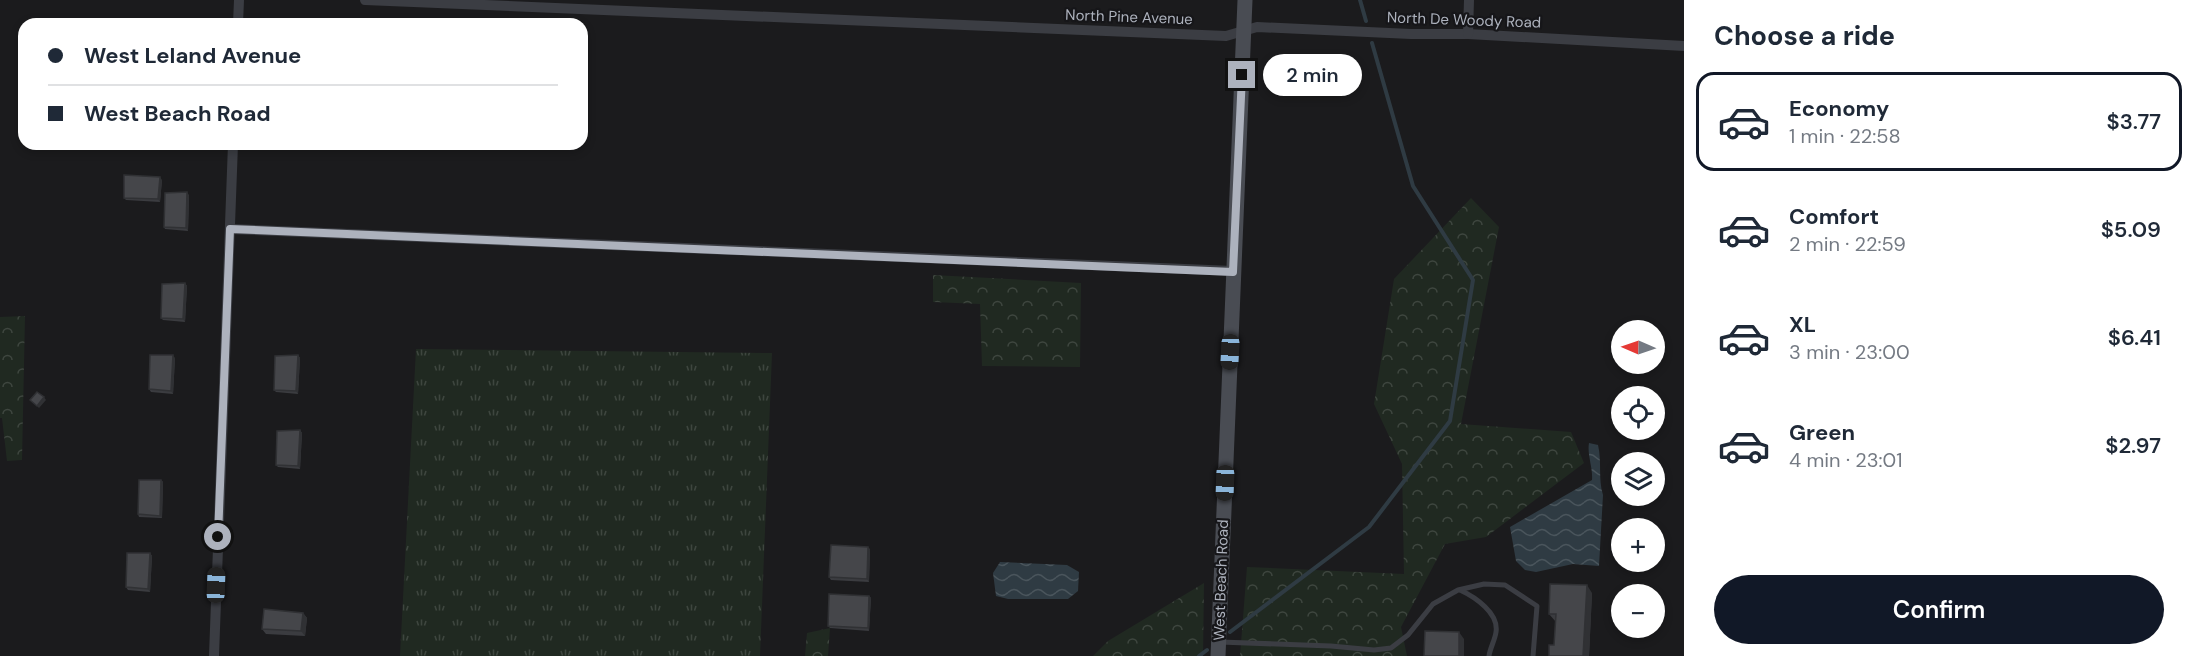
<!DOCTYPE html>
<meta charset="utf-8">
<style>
:root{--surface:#fff;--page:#f2f2f3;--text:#1f2937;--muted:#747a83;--line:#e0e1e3;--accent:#111827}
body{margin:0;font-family:"DM Sans",sans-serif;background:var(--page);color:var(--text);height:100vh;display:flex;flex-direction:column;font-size:22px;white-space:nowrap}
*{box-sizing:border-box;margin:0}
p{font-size:20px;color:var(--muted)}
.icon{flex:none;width:33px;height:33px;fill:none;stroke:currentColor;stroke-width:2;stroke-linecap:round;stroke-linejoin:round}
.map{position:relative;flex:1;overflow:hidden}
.side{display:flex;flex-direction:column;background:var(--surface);width:510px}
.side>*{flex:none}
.banner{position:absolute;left:18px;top:18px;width:570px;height:132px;border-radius:18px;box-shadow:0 3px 9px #0003;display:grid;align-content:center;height:132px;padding:0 30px;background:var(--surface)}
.needle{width:39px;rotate:272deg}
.buttons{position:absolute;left:1611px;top:320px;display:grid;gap:12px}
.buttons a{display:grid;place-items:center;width:54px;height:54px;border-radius:50%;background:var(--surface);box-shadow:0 3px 9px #0003;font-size:30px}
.end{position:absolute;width:27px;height:27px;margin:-14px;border:8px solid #adb2bd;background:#111;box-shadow:0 0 0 3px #111}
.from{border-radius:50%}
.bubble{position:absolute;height:42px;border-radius:21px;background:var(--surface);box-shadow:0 3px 9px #0003;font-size:20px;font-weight:600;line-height:42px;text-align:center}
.car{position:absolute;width:18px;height:36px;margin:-18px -9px;border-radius:8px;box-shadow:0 0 4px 2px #0007;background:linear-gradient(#222 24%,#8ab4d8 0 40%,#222 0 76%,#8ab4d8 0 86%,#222 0)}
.banner b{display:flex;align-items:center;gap:21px;height:57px;font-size:22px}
.banner b+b{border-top:2px solid var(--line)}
.banner i{width:15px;height:15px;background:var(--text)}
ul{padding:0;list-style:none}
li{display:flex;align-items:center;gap:18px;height:99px;margin:0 12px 9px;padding:0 18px;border:3px solid transparent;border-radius:18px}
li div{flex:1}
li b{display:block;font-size:22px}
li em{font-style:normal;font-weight:600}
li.selected{border-color:var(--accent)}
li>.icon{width:54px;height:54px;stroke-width:1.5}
h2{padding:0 30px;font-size:27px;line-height:72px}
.primary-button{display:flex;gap:12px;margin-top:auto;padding:12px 30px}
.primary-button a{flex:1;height:69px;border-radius:36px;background:var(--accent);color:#fff;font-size:24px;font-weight:600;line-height:69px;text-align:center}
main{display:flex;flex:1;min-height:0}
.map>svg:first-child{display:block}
.grass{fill:url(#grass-tufts)}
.forest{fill:url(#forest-crowns)}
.water{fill:url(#water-waves)}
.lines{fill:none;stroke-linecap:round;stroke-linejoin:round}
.stream{stroke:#2f3b43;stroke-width:4}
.lane{stroke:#3b3d43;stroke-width:5}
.street{stroke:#3b3d43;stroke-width:10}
.secondary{stroke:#494c53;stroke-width:15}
.wall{fill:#3b3c40}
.shaded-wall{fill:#303134}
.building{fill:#45464a;stroke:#303134;stroke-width:1.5}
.route{stroke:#adb2bd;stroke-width:8}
.labels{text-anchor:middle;stroke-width:4.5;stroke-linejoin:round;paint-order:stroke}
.street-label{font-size:15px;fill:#adb2bd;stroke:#161619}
</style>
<main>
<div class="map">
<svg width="1684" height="656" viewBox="0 0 1684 656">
<defs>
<pattern id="grass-tufts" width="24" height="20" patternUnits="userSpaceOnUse" patternTransform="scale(1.5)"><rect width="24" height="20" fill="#202921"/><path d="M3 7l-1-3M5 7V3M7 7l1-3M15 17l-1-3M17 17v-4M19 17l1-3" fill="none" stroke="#3e463f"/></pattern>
<pattern id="forest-crowns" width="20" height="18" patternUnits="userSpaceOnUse" patternTransform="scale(1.5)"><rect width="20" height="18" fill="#202921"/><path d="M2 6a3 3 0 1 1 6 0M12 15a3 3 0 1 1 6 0" fill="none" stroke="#3e463f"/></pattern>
<pattern id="water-waves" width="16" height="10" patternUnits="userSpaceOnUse" patternTransform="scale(1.5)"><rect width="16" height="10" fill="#2f3b43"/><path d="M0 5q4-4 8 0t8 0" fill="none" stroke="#4a555c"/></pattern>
</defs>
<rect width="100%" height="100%" fill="#1b1b1d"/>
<path class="grass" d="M416,349l356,4 -12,303h-360z"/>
<g class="forest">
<path d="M1471,198l28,29 -38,197 110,8 13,31 -98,74 -41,7 -44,83 6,29h-167l7,-89 157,7 -2,-110 -28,-60 20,-125z"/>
<path d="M933,275l148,8 -1,84 -98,-1 -2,-62 -47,-2z"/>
<path d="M25,316l-3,144 -15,1 -5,-43h-2v-101z"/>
<path d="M1204,583l-1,73h-110l15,-15z"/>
<path d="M830,628l-2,28h-23l2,-23z"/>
</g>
<g class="water">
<path d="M1589,443l9,2c4,17 0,34 5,50l-4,71 -26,-2 -37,8 -11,-2 -9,-9 -6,-34 82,-47c1,-13 -5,-25 -3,-37z"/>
<path d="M1000,562l67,3 12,7 -1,19 -10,8h-60l-12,-3 -3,-23z"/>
</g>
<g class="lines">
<g class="stream">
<path d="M1360,0l6,21"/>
<path d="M1230,632l139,-105 81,-106 23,-141 -60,-94 -41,-143"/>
<path d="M1199,656l8,-6"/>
</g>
<g class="lane">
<path d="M1460,590c15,7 39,23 36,42 -1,8 -6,16 -7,24"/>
<path d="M1220,642l111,4 43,4 17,-2 17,-13 25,-31 25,-14 26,-6 21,1 32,21 -4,50"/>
</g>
<g class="street">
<path d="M365,0l861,36 31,-9 154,7h57l216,12"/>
<path d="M238,24l1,-24"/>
<path d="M1468,34l1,-34"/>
<path d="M230,229l1003,42"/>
<path d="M214,656l19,-512"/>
</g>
<path class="secondary" d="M1218,656l27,-656"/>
</g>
<g class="wall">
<path d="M162,180l-2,22 -34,-2 -2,-2z"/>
<path d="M189,195l-1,36 -23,-2 -1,-2z"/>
<path d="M185,283l2,3 -2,36 -22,-2 -2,-2z"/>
<path d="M298,355l2,3 -2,36 -22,-2 -2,-2z"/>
<path d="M175,358l-2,36 -22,-2 -2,-3z"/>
<path d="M300,430l2,3 -2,36 -22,-2 -2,-2z"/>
<path d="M161,480l2,2 -1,36 -23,-1 -1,-3z"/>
<path d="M870,549l-1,33 -38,-2 -2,-3z"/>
<path d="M150,553l2,3 -2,36 -22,-2 -2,-3z"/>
<path d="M1592,593l-3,63h-40l5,-11 2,-23 -7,-8z"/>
<path d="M869,596l2,2 -2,33 -39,-3 -2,-2z"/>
<path d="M303,613l4,5 -2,18 -39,-2 -4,-5z"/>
</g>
<g class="shaded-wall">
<path d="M160,177l2,3 -2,22 -2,-3z"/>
<path d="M187,192l2,3 -1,36 -2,-3z"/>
<path d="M185,283l2,3 -2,36 -2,-3z"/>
<path d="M173,355l2,3 -2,36 -2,-3z"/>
<path d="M298,355l2,3 -2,36 -2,-3z"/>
<path d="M44,397l2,3 -7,8 -2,-2z"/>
<path d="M300,430l2,3 -2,36 -2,-3z"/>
<path d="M161,480l2,2 -1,36 -2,-2z"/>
<path d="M868,547l2,2 -1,33 -2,-3z"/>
<path d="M150,553l2,3 -2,36 -2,-3z"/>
<path d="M1587,585l5,8 -3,63h-6z"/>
<path d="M869,596l2,2 -2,33 -1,-3z"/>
<path d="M303,613l4,5 -2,18 -4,-5z"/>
<path d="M1459,632l5,7v17h-5z"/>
</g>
<g class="building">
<path d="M124,175l36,2 -2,22 -34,-1z"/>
<path d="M187,192l-1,36 -22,-1 1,-34z"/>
<path d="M185,283l-2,36 -22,-1 1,-34z"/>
<path d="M150,355h23l-2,36 -22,-2z"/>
<path d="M298,355l-2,36 -22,-1 1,-34z"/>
<path d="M37,392l7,5 -7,9 -7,-6z"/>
<path d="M300,430l-2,36 -22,-1 1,-34z"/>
<path d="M139,480h22l-1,36 -22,-2z"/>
<path d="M831,545l37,2 -1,32 -38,-2z"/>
<path d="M127,553h23l-2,36 -22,-2z"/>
<path d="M1550,584l37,1 -4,71h-34v-11h5l2,-31h-7z"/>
<path d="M829,594l40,2 -1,32 -40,-2z"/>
<path d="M264,609l39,4 -2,18 -39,-2z"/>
<path d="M1425,631l34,1v24h-35z"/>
</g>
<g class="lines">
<path class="route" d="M218,537l12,-308 1003,43 9,-197"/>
</g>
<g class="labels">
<g class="street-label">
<text transform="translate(1129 17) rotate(2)" y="5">North Pine Avenue</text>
<text transform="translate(1464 20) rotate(2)" y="5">North De Woody Road</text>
<text transform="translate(1221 580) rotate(-88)" y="5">West Beach Road</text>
</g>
</g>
</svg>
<div class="buttons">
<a><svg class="needle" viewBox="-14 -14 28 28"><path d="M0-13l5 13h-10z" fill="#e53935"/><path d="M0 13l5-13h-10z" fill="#747a83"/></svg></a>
<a><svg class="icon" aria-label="locate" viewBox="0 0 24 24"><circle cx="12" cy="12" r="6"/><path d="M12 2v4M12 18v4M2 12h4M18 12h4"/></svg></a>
<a><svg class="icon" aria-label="layers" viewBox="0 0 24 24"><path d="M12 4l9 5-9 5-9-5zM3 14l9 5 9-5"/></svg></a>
<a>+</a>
<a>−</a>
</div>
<i class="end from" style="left:218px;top:537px"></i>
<i class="end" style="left:1242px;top:75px"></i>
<div class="bubble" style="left:1263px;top:54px;width:99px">2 min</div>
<i class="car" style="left:1230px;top:352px;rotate:183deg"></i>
<i class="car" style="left:1225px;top:483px;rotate:182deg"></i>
<i class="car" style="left:216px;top:585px;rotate:2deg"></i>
<div class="banner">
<b><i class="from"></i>West Leland Avenue</b>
<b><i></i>West Beach Road</b>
</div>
</div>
<section class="side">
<h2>Choose a ride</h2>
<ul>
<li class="selected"><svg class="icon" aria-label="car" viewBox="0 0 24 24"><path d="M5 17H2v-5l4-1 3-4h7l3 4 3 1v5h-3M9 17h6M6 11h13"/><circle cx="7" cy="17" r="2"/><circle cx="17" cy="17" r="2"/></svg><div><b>Economy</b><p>1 min · 22:58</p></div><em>$3.77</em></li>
<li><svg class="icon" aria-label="car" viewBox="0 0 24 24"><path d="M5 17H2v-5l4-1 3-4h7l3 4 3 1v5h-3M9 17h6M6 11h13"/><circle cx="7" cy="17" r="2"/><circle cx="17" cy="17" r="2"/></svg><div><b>Comfort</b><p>2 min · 22:59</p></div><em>$5.09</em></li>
<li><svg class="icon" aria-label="car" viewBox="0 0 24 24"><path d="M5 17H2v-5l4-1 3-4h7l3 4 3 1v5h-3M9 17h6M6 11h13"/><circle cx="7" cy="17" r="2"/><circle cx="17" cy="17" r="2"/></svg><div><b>XL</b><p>3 min · 23:00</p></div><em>$6.41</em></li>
<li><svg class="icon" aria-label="car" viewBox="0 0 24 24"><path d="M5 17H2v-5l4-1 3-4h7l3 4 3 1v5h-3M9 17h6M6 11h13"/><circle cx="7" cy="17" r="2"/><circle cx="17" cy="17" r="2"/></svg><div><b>Green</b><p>4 min · 23:01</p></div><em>$2.97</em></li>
</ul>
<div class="primary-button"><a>Confirm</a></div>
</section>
</main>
